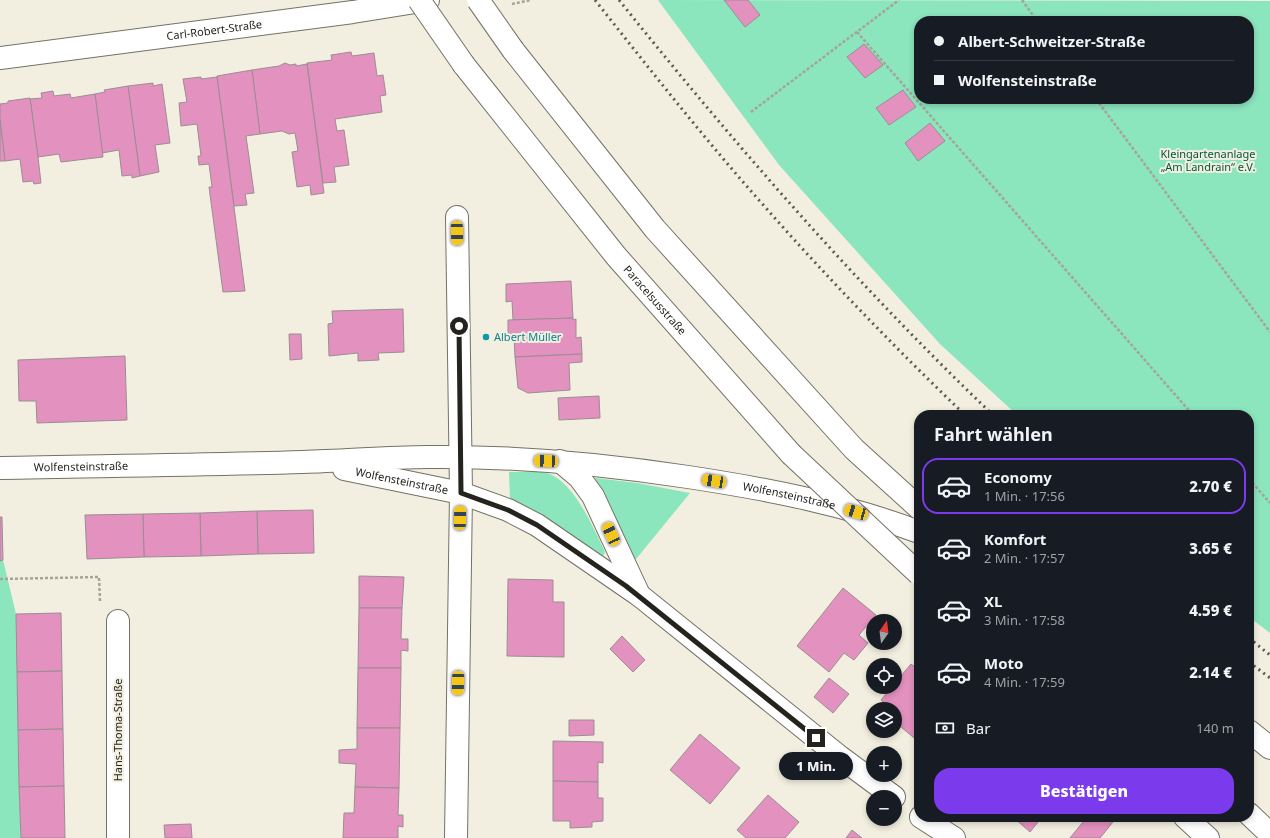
<!DOCTYPE html>
<html lang="de">
<meta charset="utf-8">
<style>
:root{--surface:#171b24;--page:#242831;--text:#f1f3f6;--muted:#9ea1a6;--line:#363941;--accent:#7c3aed}
body{margin:0;font-family:"Noto Sans",sans-serif;background:var(--page);color:var(--text);height:100vh;display:flex;flex-direction:column;font-size:15px;white-space:nowrap}
*{box-sizing:border-box;margin:0}
p{font-size:13px;color:var(--muted)}
.icon{flex:none;width:22px;height:22px;fill:none;stroke:currentColor;stroke-width:2;stroke-linecap:round;stroke-linejoin:round}
.map{position:relative;flex:1;overflow:hidden}
.drawer{position:absolute;left:914px;top:410px;width:340px;height:412px;display:flex;flex-direction:column;background:var(--surface);border-radius:16px;box-shadow:0 2px 6px #0003}
.drawer>*{flex:none}
.banner{position:absolute;left:914px;top:16px;width:340px;height:88px;border-radius:16px;box-shadow:0 2px 6px #0003;display:grid;align-content:center;height:88px;padding:0 20px;background:var(--surface)}
.needle{width:26px;rotate:14deg}
.tools{position:absolute;left:866px;top:614px;display:grid;gap:8px}
.tools a{display:grid;place-items:center;width:36px;height:36px;border-radius:50%;background:var(--surface);box-shadow:0 2px 6px #0003;font-size:20px}
.end{position:absolute;width:18px;height:18px;margin:-9px;border:5px solid #24231e;background:#fff;box-shadow:0 0 0 2px #fff}
.from{border-radius:50%}
.bubble{position:absolute;height:28px;border-radius:14px;background:var(--surface);box-shadow:0 2px 6px #0003;font-size:13px;font-weight:800;line-height:28px;text-align:center}
.car{position:absolute;width:12px;height:24px;margin:-12px -6px;border-radius:5px;box-shadow:0 0 3px 1px #0007;background:linear-gradient(#f5c518 24%,#345 0 40%,#f5c518 0 76%,#345 0 86%,#f5c518 0)}
.banner b{display:flex;align-items:center;gap:14px;height:38px;font-size:15px}
.banner b+b{border-top:1px solid var(--line)}
.banner i{width:10px;height:10px;background:var(--text)}
ul{padding:0;list-style:none}
li{display:flex;align-items:center;gap:12px;height:56px;margin:0 8px 6px;padding:0 12px;border:2px solid transparent;border-radius:16px}
li div{flex:1}
li b{display:block;font-size:15px}
li em{font-style:normal;font-weight:800}
li.current{border-color:var(--accent)}
li>.icon{width:36px;height:36px;stroke-width:1.5}
h2{padding:0 20px;font-size:18px;line-height:48px}
.pay{display:flex;align-items:center;gap:10px;height:44px;padding:0 20px;font-size:15px}
.pay p{margin-inline-start:auto}
.cta{display:flex;gap:8px;margin-top:auto;padding:8px 20px}
.cta a{flex:1;height:46px;border-radius:16px;background:var(--accent);color:#fff;font-size:16px;font-weight:800;line-height:46px;text-align:center}
.map>svg:first-child{display:block}
.green{fill:#8be5bd;fill-rule:evenodd}
.building{fill:#e391be;stroke:#9b8d94}
.lines{fill:none;stroke-linecap:round;stroke-linejoin:round}
.minor-casing{stroke:#757165;stroke-width:24}
.tertiary-casing{stroke:#757165;stroke-width:24}
.secondary-casing{stroke:#757165;stroke-width:24}
.path{stroke:#a6a498;stroke-width:2.5;stroke-dasharray:3 2;stroke-linecap:butt}
.minor{stroke:#fff;stroke-width:22}
.tertiary{stroke:#fff;stroke-width:22}
.secondary{stroke:#fff;stroke-width:22}
.rail{stroke:#5b5a52;stroke-width:3;stroke-dasharray:2 4;stroke-linecap:butt}
.secondary-bridge-casing{stroke:#757165;stroke-width:24;stroke-linecap:butt}
.secondary-bridge{stroke:#fff;stroke-width:22}
.route{stroke:#24231e;stroke-width:5}
.culture-dot{fill:#0f9aa8;stroke:#f2efe0;stroke-width:1.5}
.labels{text-anchor:middle;stroke-width:4;stroke-linejoin:round;paint-order:stroke}
.street-label{font-size:11px;fill:#24231e;stroke:#f2efe0}
.park-label{font-size:11px;fill:#00573c;stroke:#f2efe0}
.culture-label{font-size:11px;fill:#0d838f;stroke:#f2efe0;text-anchor:start}
</style>
<div class="map">
<svg width="1270" height="838" viewBox="0 0 1270 838">
<rect width="100%" height="100%" fill="#f2efe0"/>
<g class="green">
<path d="M658,0l612,1v632l-21,-16v-202h-232l-77,-71 -161,-179zM919,21h330v78h-330z"/>
<path d="M509,472c12,0 26,-1 37,1 27,6 48,56 59,79l-2,5h-3c-29,-22 -56,-43 -90,-56z"/>
<path d="M595,478l42,5 53,10 -58,71z"/>
<path d="M3,560l13,54 5,224h-21v-277z"/>
</g>
<g class="building">
<path d="M724,0h24l12,15 -15,12z"/>
<path d="M864,44l19,21 -18,13 -18,-21z"/>
<path d="M351,52l1,4 22,-3 3,23 6,-1 3,20 -6,1 2,16 -47,7 2,12 7,-1 5,35 -15,2 2,15 -13,1 -16,-120 25,-3 -1,-5z"/>
<path d="M285,63l5,2 6,-1v2l11,-2 17,129 -13,2 -1,-10 -13,2 -5,-35 6,-1 -3,-18 -6,1 -7,-3 -22,3 -8,-64 27,-4z"/>
<path d="M252,70l8,64 -14,2 8,57 -9,1 2,11 -13,1 -17,-130z"/>
<path d="M201,77v2l16,-2 28,214 -22,1 -14,-105h3l-3,-23 -10,1 -1,-9h3l-4,-32 -16,2 -2,-23 8,-1 -4,-23z"/>
<path d="M153,83v3l9,-2 8,59 -15,2 4,27 -19,4 -12,-90z"/>
<path d="M128,86l12,90 -8,2v-3l-10,1 -3,-26 -17,3 -7,-59 10,-2 -1,-2z"/>
<path d="M903,90l13,17 -27,18 -13,-17z"/>
<path d="M53,91l1,5 16,-2 1,4 24,-4 8,63 -42,5 -2,-8 -21,3 -8,-58 12,-1 -1,-5z"/>
<path d="M30,98l8,59 3,26 -7,1 -1,-3 -10,1 -3,-23 -15,2 -5,-41v-16l8,-1v-2z"/>
<path d="M0,120l5,41h-5z"/>
<path d="M930,123l15,18 -27,20 -13,-18z"/>
<path d="M571,281l2,37 -60,2 -1,-19 -6,1v-18z"/>
<path d="M403,309l1,43 -26,1 1,7 -21,1v-8l-29,3 -1,-32 5,-1 -1,-12z"/>
<path d="M573,318v2l3,-1v19l5,-1 1,17 -67,3 -1,-20 -6,1v-18z"/>
<path d="M289,334h12l1,25 -12,1z"/>
<path d="M582,354v8l-13,1 1,27 -42,3 -10,-5 -3,-31z"/>
<path d="M125,356l2,64 -90,3 -1,-22h-17l-1,-41z"/>
<path d="M599,396l1,22 -41,2 -1,-22z"/>
<path d="M313,510l1,43 -56,1 -1,-43z"/>
<path d="M257,511l1,43 -57,2 -1,-43z"/>
<path d="M200,513l1,43 -57,1 -1,-43z"/>
<path d="M143,514l1,43 -57,2 -2,-44z"/>
<path d="M0,517h2l1,43 -3,1z"/>
<path d="M359,576l45,1 -2,31h-43z"/>
<path d="M508,579l45,1v22h11v55l-57,-1z"/>
<path d="M843,588l33,27 -17,20 9,8 -14,17 -10,-7 -15,19 -32,-26z"/>
<path d="M359,608h43l-1,31h7v12l-7,-1v18h-43z"/>
<path d="M61,613l1,58 -45,1 -1,-58z"/>
<path d="M622,636l23,24 -12,12 -23,-23z"/>
<path d="M911,664l8,6v72l-24,-20v-13h-4l-10,-9 11,-13h3v-4z"/>
<path d="M358,668h43l-1,60h-43z"/>
<path d="M62,671l1,58 -45,1 -1,-58z"/>
<path d="M829,678l20,16 -16,19 -19,-16z"/>
<path d="M569,720h25v15l-25,1z"/>
<path d="M357,728h43l-1,60 -44,-1 1,-23 -17,-1v-13l18,-1z"/>
<path d="M63,729l1,57 -45,1 -1,-57z"/>
<path d="M700,734l40,34 -30,36 -40,-34z"/>
<path d="M553,741l50,1v21l-5,-1v20l-45,-1z"/>
<path d="M553,781l45,1v16h5v23l-11,1v5l-22,1v-7h-17z"/>
<path d="M64,786l1,52h-44l-2,-51z"/>
<path d="M355,787l44,1 -1,27h5v12l-5,-1v12h-55l1,-25h10z"/>
<path d="M768,795l31,27 -14,16h-39l-9,-8z"/>
<path d="M1013,817h29l-12,15z"/>
<path d="M1087,817h30l-17,21h-30z"/>
<path d="M191,824l1,14h-27l-1,-13z"/>
<path d="M852,830l10,8h-16z"/>
</g>
<g class="lines">
<g class="minor-casing">
<g id="minor">
<path d="M118,838v-217"/>
<path d="M456,838l5,-345 -4,-276"/>
</g>
</g>
<g class="tertiary-casing">
<g id="tertiary">
<path id="s1" d="M0,58l353,-46 75,-12"/>
</g>
</g>
<g class="secondary-casing">
<g id="secondary">
<path d="M513,50l142,179 199,220 65,59"/>
<path id="s2" d="M464,65l152,191 175,198"/>
<path d="M560,461l19,16 14,19 46,99"/>
<path id="s3" d="M0,468c101,-2 202,-3 303,-6 42,-1 84,-5 125,-5 88,-1 174,7 260,20 79,12 157,27 231,55"/>
<path id="s4" d="M344,469l117,24 47,17 29,15 102,70 201,162 54,40"/>
<path d="M1249,731l21,17"/>
<path d="M1249,814l21,20"/>
<path d="M921,817l33,21"/>
<path d="M1185,817l23,21"/>
</g>
</g>
<g class="path">
<path d="M1022,0l15,21"/>
<path d="M512,4l19,-4"/>
<path d="M857,32l336,383"/>
<path d="M1096,99l174,233"/>
<path d="M751,112l148,-112"/>
<path d="M1249,479l21,24"/>
<path d="M0,579l99,-2 1,24"/>
</g>
<use href="#minor" class="minor"/>
<use href="#tertiary" class="tertiary"/>
<use href="#secondary" class="secondary"/>
<g class="rail">
<path d="M595,0c49,62 97,123 149,183 70,81 144,158 221,232"/>
<path d="M619,0c117,146 239,286 374,415"/>
<path d="M1249,638l21,17"/>
<path d="M1249,662l21,16"/>
</g>
<g class="secondary-bridge-casing">
<g id="secondary-bridge">
<path d="M419,0l45,65"/>
<path d="M478,0l35,50"/>
<path d="M791,454l128,120"/>
</g>
</g>
<use href="#secondary-bridge" class="secondary-bridge"/>
</g>
<g class="lines">
<path class="route" d="M459,326l2,167 47,17 29,15 89,61 190,152"/>
</g>
<circle class="culture-dot" cx="486" cy="337" r="4"/>
<g class="labels">
<g class="street-label">
<text dy="4" stroke="none"><textPath href="#s1" startOffset="216">Carl-Robert-Straße</textPath></text>
<text dy="4" stroke="none"><textPath href="#s2" startOffset="303">Paracelsusstraße</textPath></text>
<text dy="4" stroke="none"><textPath href="#s3" startOffset="81">Wolfensteinstraße</textPath></text>
<text dy="4" stroke="none"><textPath href="#s4" startOffset="59">Wolfensteinstraße</textPath></text>
<text dy="4" stroke="none"><textPath href="#s3" startOffset="792">Wolfensteinstraße</textPath></text>
<text transform="translate(118 730) rotate(-90)" y="4">Hans-Thoma-Straße</text>
</g>
<g class="park-label">
<text x="1208" y="158">Kleingartenanlage<tspan x="1208" dy="13">„Am Landrain“ e.V.</tspan></text>
</g>
<g class="culture-label">
<text x="494" y="341">Albert Müller</text>
</g>
</g>
</svg>
<div class="tools">
<a><svg class="needle" viewBox="-14 -14 28 28"><path d="M0-13l5 13h-10z" fill="#e53935"/><path d="M0 13l5-13h-10z" fill="#9ea1a6"/></svg></a>
<a><svg class="icon" aria-label="locate" viewBox="0 0 24 24"><circle cx="12" cy="12" r="6"/><path d="M12 2v4M12 18v4M2 12h4M18 12h4"/></svg></a>
<a><svg class="icon" aria-label="layers" viewBox="0 0 24 24"><path d="M12 4l9 5-9 5-9-5zM3 14l9 5 9-5"/></svg></a>
<a>+</a>
<a>−</a>
</div>
<i class="end from" style="left:459px;top:326px"></i>
<i class="end" style="left:816px;top:738px"></i>
<div class="bubble" style="left:779px;top:752px;width:74px">1 Min.</div>
<i class="car" style="left:457px;top:233px;rotate:179deg"></i>
<i class="car" style="left:546px;top:461px;rotate:272deg"></i>
<i class="car" style="left:714px;top:481px;rotate:279deg"></i>
<i class="car" style="left:856px;top:512px;rotate:286deg"></i>
<i class="car" style="left:460px;top:518px;rotate:1deg"></i>
<i class="car" style="left:611px;top:534px;rotate:335deg"></i>
<i class="car" style="left:458px;top:683px;rotate:181deg"></i>
<div class="banner">
<b><i class="from"></i>Albert-Schweitzer-Straße</b>
<b><i></i>Wolfensteinstraße</b>
</div>
<section class="drawer">
<h2>Fahrt wählen</h2>
<ul>
<li class="current"><svg class="icon" aria-label="car" viewBox="0 0 24 24"><path d="M5 17H2v-5l4-1 3-4h7l3 4 3 1v5h-3M9 17h6M6 11h13"/><circle cx="7" cy="17" r="2"/><circle cx="17" cy="17" r="2"/></svg><div><b>Economy</b><p>1 Min. · 17:56</p></div><em>2.70 €</em></li>
<li><svg class="icon" aria-label="car" viewBox="0 0 24 24"><path d="M5 17H2v-5l4-1 3-4h7l3 4 3 1v5h-3M9 17h6M6 11h13"/><circle cx="7" cy="17" r="2"/><circle cx="17" cy="17" r="2"/></svg><div><b>Komfort</b><p>2 Min. · 17:57</p></div><em>3.65 €</em></li>
<li><svg class="icon" aria-label="car" viewBox="0 0 24 24"><path d="M5 17H2v-5l4-1 3-4h7l3 4 3 1v5h-3M9 17h6M6 11h13"/><circle cx="7" cy="17" r="2"/><circle cx="17" cy="17" r="2"/></svg><div><b>XL</b><p>3 Min. · 17:58</p></div><em>4.59 €</em></li>
<li><svg class="icon" aria-label="car" viewBox="0 0 24 24"><path d="M5 17H2v-5l4-1 3-4h7l3 4 3 1v5h-3M9 17h6M6 11h13"/><circle cx="7" cy="17" r="2"/><circle cx="17" cy="17" r="2"/></svg><div><b>Moto</b><p>4 Min. · 17:59</p></div><em>2.14 €</em></li>
</ul>
<div class="pay"><svg class="icon" aria-label="cash" viewBox="0 0 24 24"><path d="M3 7h18v10H3z"/><circle cx="12" cy="12" r="2"/></svg>Bar<p>140 m</p></div>
<div class="cta"><a>Bestätigen</a></div>
</section>
</div>
